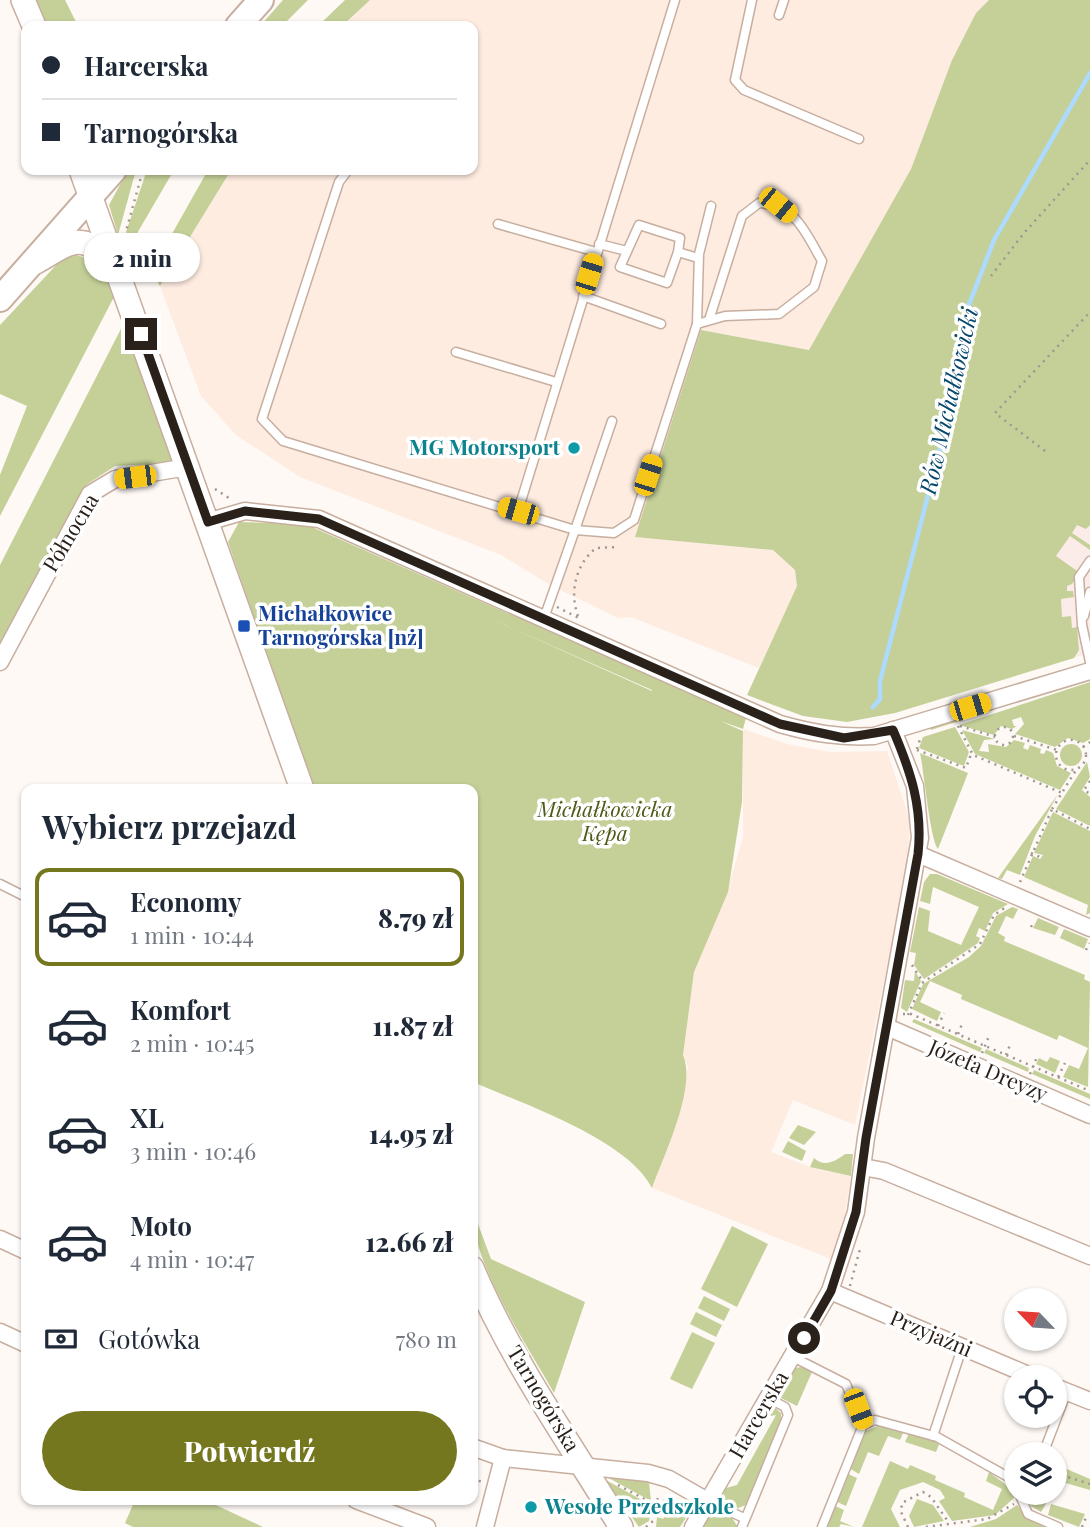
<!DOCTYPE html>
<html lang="pl">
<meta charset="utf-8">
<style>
:root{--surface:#fff;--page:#f6f6f7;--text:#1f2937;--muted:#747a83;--line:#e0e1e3;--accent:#75771f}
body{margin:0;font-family:"Playfair Display",serif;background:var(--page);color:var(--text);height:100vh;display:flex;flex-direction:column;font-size:26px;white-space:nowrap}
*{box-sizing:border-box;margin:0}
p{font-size:23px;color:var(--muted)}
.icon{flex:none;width:38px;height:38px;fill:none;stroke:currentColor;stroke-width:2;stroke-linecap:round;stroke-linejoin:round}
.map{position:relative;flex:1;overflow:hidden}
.sheet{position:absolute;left:21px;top:784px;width:457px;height:721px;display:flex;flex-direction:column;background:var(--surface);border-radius:14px;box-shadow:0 2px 5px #0004}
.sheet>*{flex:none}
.hud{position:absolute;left:21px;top:21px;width:457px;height:154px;border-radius:14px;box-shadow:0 2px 5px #0004;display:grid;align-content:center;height:154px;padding:0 21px;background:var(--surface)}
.needle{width:46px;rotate:295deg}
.tools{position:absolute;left:1004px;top:1288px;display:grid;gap:14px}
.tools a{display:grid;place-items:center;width:63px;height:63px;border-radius:50%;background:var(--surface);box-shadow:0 2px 5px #0004;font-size:35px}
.end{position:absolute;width:32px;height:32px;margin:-16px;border:9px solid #2b211b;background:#fff;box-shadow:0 0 0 4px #fff}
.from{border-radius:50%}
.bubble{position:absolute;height:49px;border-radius:24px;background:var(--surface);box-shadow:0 2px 5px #0004;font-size:23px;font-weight:800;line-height:49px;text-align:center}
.car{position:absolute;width:21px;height:42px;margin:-21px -10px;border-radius:9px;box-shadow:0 0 5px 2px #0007;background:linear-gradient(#f5c518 24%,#345 0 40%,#f5c518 0 76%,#345 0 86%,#f5c518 0)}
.hud b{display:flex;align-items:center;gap:24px;height:66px;font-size:26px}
.hud b+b{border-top:2px solid var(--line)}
.hud i{width:18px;height:18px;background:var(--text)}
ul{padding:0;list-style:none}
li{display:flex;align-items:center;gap:21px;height:98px;margin:0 14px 10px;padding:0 7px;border:4px solid transparent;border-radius:14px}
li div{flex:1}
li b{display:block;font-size:26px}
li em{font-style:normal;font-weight:800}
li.active{border-color:var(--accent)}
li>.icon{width:63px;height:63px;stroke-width:1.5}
h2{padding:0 21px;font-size:32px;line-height:84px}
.pay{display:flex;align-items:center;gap:18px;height:77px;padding:0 21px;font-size:26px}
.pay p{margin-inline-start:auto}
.action{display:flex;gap:14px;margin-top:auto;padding:14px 21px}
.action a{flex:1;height:80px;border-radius:42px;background:var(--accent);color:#fff;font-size:28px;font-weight:800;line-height:80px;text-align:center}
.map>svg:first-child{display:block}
.commercial{fill:#fcece9}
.industrial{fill:#feece1}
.green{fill:#c4d098;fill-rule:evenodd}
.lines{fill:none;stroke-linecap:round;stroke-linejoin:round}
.stream{stroke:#acdbff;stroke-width:4.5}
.lane-casing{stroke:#c7ae9f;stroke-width:11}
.street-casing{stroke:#c7ae9f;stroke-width:19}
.secondary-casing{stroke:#c7ae9f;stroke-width:26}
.primary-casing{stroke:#c7ae9f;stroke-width:28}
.path{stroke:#9f9792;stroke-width:2.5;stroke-dasharray:2 5;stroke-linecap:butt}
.lane{stroke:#fff;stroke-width:8}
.street{stroke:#fff;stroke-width:16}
.secondary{stroke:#fff;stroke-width:23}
.primary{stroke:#fff;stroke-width:24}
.route{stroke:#2b211b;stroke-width:9}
.culture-dot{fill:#0f9aa8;stroke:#fff;stroke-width:2.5}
.transit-dot{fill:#1a4fb4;stroke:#fff;stroke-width:2.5}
.labels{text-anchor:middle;stroke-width:7;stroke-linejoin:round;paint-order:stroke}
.culture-label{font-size:21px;font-weight:bold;fill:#0d838f;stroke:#fff;text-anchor:end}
.street-label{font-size:21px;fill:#2b211b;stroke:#fff}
.transit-label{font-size:21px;font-weight:bold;fill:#164399;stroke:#fff;text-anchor:start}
.park-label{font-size:21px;font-style:italic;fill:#4f5918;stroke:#fff}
.water-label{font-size:23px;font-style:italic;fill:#05476d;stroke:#fff}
</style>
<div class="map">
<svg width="1090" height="1527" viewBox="0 0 1090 1527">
<rect width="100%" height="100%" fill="#fef9f5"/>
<path class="commercial" d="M1090,508v145l-61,18 3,-117z"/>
<g class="industrial">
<path d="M370,0h619l-13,13 -24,47 -41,109 -102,181 -108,-20 -65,207 137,13 22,20 2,16 -38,82 -128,-51 -13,1 -68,-33 -49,-30 -201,-78 -64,-42 -35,-39 -41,-110 71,-116h241v-144h-130z"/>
<path d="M743,729l44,15 43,8 57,-1 22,67v41l-54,266 -62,-25 -22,52 42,16 38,8 -7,44 -13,39 -179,-71 26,-71 10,-50 -5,-12 11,-84 33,-79 16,-55z"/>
</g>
<g class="green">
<path d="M27,0h38l13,26h-39z"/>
<path d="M283,0h25l-26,26h-22z"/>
<path d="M345,0h25l-28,26h-24z"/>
<path d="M989,0h101v525l-4,4 -9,-4 -5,8 18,12v5l-20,-14 -14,20 24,17 -8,11 -5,2v5h6l1,6 -13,2 1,18 9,-1 1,12 5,-1 2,23 -5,8 -179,55 -48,9 -44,-6 -56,-21 50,-109 -2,-16 -22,-20 -138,-13 66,-207 108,20 102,-181 41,-109 24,-47z"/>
<path d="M128,170h8l-18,65 -9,-30z"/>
<path d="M147,170h27l-42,72 -6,-10z"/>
<path d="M208,170h23l-71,116 -9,-15z"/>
<path d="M76,255l18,5 21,35 -115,221v-41l27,-69 -27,-12v-69l61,-65z"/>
<path d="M127,317l48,146 -60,3 -29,19 -86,162v-82z"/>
<path d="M239,522l66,2 441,194 -3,11 -23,-8 23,10 -1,71 -14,90 -34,80 -11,83c14,32 -19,100 -31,133 -25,-49 -129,-84 -179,-106l-1,-293h-159l-85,-247zM494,620l158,70v1z"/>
<path d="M1090,676v3l-159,51 -1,-2z"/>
<path d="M1090,682v57l-7,4 -15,-5 -13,9 -40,-13 9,-10 -3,-7 -9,3 2,6h3l-5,3 -11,-3 -7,9 -35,-10z"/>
<path d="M955,727l14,25 -5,14 -45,-18 4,-11z"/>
<path d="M962,730l33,9 -11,1 -5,11 10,1 -1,-8 18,3 8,-7 11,3 -2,5 5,2 2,-5 11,4 -1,4 4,1 2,-4 7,3 4,13 14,7 -11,17 -85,-36z"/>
<circle cx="1071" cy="755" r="11"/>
<path d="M920,753l48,20 -30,76c-8,-9 -14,-78 -18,-96z"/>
<path d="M1087,762l3,15 -8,13 8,7v29l-34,-17z"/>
<path d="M1058,794l-23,42 -15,39 -13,-5 -5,9 -4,-1z"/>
<path d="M1053,812l37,19v82l-4,2 2,-10 -64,-28 9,-21 7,3 3,-4 -9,-2z"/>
<path d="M930,874h7l71,30 -15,9 -8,18 -6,-3 -3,8 4,2 -2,5 -54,36 -10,-14 2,-12 -6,-1 9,-45 11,4 -2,20 33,14 18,-38 -46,-20 -3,17 -10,-3 4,-19z"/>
<path d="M1012,907l6,2 -5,10 -7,-3 -8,17 7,4 -1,4 81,34 -1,4 6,3 -2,105 -25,-10 6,-12 10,4 9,-21 -29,-13 -2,5 -96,-41 1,-4 -32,-14 -10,21 21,10 -4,9 -25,-12 11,-25 46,-27 12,-11 15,-30z"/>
<path d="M1038,918l21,9 -4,8 -22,-7z"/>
<path d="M1064,929l24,10 -4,10 -24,-11z"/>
<path d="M915,971l6,10 -14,31 -6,-4 4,-28 9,1z"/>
<path d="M914,1019l68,29 -2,4 -68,-30z"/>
<path d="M986,1049l43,19 -1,4 -44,-19z"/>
<path d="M1050,1057l10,4 -5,12 -19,-9 3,-6 8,4z"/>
<path d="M1034,1070l56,24v5l-58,-25z"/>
<path d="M798,1125l18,7 -12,13 -15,-7z"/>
<path d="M788,1141l18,10 -4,10 -20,-9z"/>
<path d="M845,1154h8l-2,22 -41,-9 4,-9c10,10 22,3 31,-4z"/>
<path d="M472,1208l19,51 94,43 -31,91c-28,-50 -82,-129 -82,-185z"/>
<path d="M732,1226l36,18 -31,63 -36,-18z"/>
<path d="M704,1296l26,13 -6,12 -26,-13z"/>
<path d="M696,1312l26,13 -6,12 -26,-13z"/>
<path d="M692,1332l23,11 -23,46 -22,-10z"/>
<path d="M802,1367l10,5 -15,34 -20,-10 17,-28z"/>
<path d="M772,1405l9,8v10l-35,82 -13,5 -10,-7 -1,-6 4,-9 11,-3 39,-70 -11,2z"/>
<path d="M879,1425l25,6 -4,9 -12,-4 -9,20 -11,-4 -9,22 -10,-6 15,-36z"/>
<path d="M909,1433l31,9 -4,10 -31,-10z"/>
<path d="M890,1461l18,8 2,-4 26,11 -1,4 30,13 -1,4 29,13 9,-21 -16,-8 3,-9 16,12 10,13 -20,18 -43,6 -13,-20 6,-3 -5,-8 -17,-8 -23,8 -9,19 9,18h-38z"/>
<path d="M1055,1464l35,15v11l-35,-10z"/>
<path d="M846,1473l11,5 -11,28 -11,-5z"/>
<path d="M605,1476l44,6 2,19z"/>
<path d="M604,1479l45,25 -3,6 5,3 -2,8 -10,6z"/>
<path d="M1031,1493l16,9 -6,10 -10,-6 -5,-12z"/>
<path d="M917,1499l16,6 11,16 -30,6 -5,-11z"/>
<path d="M135,1500h70l58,27h-130l-8,-4z"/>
<path d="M1051,1504l34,10 -6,13 -31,-12z"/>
<path d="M833,1505l11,5 -4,11 14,6 -13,-3 -2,3h-14z"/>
<path d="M1017,1505l11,13 20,9h-78l26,-8z"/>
<path d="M693,1507l-13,20h-24l1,-10 6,2 6,-11z"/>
<path d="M716,1511l16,7 6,9h-37l7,-12z"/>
</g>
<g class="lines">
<path class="stream" d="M873,707l7,-8v-18l60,-232 25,-134 29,-75 96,-167"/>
<g class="lane-casing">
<g id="lane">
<path d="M752,0l-17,80 9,10 115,49"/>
<path d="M779,15l5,-15"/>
<path d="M348,170l-9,12 -77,237 21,22 292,89 37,-109"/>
<path d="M498,224l98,28"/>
<path d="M599,244l28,7"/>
<path d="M678,252l2,-14 -41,-13 -19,42 47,16 11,-31 20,6"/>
<path d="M583,296l78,28"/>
<path d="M697,324l28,-8 54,-2 35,-27 8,-26c-17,-29 -25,-55 -63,-58l-17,13 -33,104"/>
<path d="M456,352l100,30"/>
<path d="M518,511l157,-511"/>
<path d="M1090,561l-11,16 3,48 8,37"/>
<path d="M1084,616l6,-24"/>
<path d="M543,621l32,-91 39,3 20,-13 63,-196 2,-70 12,-48"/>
<path d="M0,884l26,13"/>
<path d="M793,1357l53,27 17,41 -41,102"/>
<path d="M863,1425l12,-5 62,17 80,45"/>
<path d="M933,1436l29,-88"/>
<path d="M1043,1454l24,-63"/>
<path d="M1019,1493l9,21 30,13"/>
<path d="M709,1502l35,16"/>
<path d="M742,1527l46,-112 -3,-8 -17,-9"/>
</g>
</g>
<g class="street-casing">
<g id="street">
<path d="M207,522l38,-11 74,8 461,205c32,9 60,14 94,12l216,-65"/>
<path d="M0,662l90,-168 25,-15 73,-12"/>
<path d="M918,854l172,74"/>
<path d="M887,1027l203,88"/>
<path d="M863,1167l21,4 206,85"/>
<path d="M0,1239l26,12"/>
<path d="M830,1291l203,86"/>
<path d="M0,1332l26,12"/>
<path d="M1055,1387l35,14"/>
<path d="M472,1447l31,11 145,15 21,6 40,23"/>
<path d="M356,1500l71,27"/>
<path d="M485,1527l18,-69"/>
<path d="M693,1527l137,-236 26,-79 10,-74 54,-300 -5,-52 -22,-56"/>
</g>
</g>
<g class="secondary-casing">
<g id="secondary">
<path d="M23,0l11,26"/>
<path d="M81,170l221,619"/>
<path d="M36,262c35,-20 44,-32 76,0"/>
<path d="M472,1268c39,92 97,174 149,259"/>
</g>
</g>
<g class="primary-casing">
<g id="primary">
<path d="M238,26l23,-26"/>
<path d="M0,299l114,-129"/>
</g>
</g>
<g class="path">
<path d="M125,235l18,-65"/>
<path d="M991,276l33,-43 66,-73"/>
<path d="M1045,451l-50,-38 95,-101"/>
<path d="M215,489l17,11"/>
<path d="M557,607l22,11"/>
<path d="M578,616c-9,-24 -2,-52 18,-68l22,-1"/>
<path d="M958,726l15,29 89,38"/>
<path d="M960,726l36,11"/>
<circle cx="1004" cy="736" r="9"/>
<path d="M1014,736l43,14"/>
<circle cx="1071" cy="755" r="15"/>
<path d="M1083,747l7,-5"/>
<path d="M917,749l4,-13"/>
<path d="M917,750l49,18 5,-14"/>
<path d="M1090,781l-6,9 6,4"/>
<path d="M1052,809l24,-39"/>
<path d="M1031,853l9,4 1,-3"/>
<path d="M1020,882l32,-73 38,20"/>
<path d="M1031,927l3,-6"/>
<path d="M1086,950l3,-7"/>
<path d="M912,965l11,17"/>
<path d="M903,1014h8l179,77"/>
<path d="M908,1015l14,-32 58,-39 14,-29 12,-8"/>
<path d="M938,1026l6,-13"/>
<path d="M958,1034l4,-10"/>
<path d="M982,1053l7,-17"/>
<path d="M1006,1055l4,-10"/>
<path d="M1030,1074l7,-17"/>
<path d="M1058,1077l7,-14"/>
<path d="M472,1242l5,10"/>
<path d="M850,1286l10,-37"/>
<path d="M1055,1473l35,11"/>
<path d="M472,1479l11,3"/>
<path d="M618,1485l34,18"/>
<circle cx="659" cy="1507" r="8"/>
<path d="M668,1505l14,-1"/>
<path d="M646,1527l7,-6v-8"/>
<path d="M908,1527l-7,-15 1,-9 21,-11 8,5 18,26"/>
<path d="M926,1527l61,-8 27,-15"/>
<path d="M1082,1527l5,-12"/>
</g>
<use href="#lane" class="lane"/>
<use href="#street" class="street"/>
<use href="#secondary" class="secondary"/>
<use href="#primary" class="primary"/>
</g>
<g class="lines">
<path class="route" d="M141,334l67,188 37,-11 74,8 461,205 64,14 49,-8c18,42 30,78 25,124l-52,284 -10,74 -25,79 -27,47"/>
</g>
<g class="culture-dot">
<circle cx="574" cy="448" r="7"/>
<circle cx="531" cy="1507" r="7"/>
</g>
<rect class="transit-dot" x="237" y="619" width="14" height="14" rx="3.5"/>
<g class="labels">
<g class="culture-label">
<text x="560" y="455">MG Motorsport</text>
<text x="545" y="1514" text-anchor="start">Wesołe Przedszkole</text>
</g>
<g class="street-label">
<text transform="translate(71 533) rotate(-59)" y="7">Północna</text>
<text transform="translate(988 1071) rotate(23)" y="7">Józefa Dreyzy</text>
<text transform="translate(931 1334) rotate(23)" y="7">Przyjaźni</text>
<text transform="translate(543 1399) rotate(59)" y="7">Tarnogórska</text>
<text transform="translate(759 1415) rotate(-60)" y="7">Harcerska</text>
</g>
<g class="transit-label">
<text x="258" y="621">Michałkowice<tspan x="258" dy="24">Tarnogórska [nż]</tspan></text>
</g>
<g class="park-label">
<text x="605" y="817">Michałkowicka<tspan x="605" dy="24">Kępa</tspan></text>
</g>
<g class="water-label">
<text transform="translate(949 401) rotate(-77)" y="8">Rów Michałkowicki</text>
</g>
</g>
</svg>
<div class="tools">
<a><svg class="needle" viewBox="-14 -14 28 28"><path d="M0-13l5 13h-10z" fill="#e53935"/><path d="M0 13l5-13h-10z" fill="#747a83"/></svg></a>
<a><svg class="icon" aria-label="locate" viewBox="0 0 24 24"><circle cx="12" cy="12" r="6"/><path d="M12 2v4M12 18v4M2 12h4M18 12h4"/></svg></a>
<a><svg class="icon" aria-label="layers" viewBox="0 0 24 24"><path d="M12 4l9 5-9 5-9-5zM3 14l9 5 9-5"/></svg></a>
</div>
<i class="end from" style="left:804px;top:1338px"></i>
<i class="end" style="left:141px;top:334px"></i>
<div class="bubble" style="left:84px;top:233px;width:116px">2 min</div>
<i class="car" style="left:778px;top:205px;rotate:129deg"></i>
<i class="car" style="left:589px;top:274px;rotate:17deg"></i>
<i class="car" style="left:648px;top:475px;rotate:18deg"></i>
<i class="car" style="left:135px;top:477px;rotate:263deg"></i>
<i class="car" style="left:518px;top:511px;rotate:286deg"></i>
<i class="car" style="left:970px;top:707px;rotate:73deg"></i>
<i class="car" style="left:858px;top:1409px;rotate:159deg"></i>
<div class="hud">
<b><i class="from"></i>Harcerska</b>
<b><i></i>Tarnogórska</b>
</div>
<section class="sheet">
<h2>Wybierz przejazd</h2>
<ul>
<li class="active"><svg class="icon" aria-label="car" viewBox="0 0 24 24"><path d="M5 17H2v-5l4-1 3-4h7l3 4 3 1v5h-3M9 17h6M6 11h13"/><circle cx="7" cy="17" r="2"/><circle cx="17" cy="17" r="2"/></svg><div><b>Economy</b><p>1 min · 10:44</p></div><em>8.79 zł</em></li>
<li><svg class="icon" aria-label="car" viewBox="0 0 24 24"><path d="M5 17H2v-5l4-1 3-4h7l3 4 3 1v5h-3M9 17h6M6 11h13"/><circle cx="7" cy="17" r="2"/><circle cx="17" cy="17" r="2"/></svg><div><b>Komfort</b><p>2 min · 10:45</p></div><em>11.87 zł</em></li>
<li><svg class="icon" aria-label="car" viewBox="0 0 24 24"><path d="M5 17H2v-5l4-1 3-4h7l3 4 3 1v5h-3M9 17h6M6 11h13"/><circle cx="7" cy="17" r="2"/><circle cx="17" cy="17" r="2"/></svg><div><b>XL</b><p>3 min · 10:46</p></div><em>14.95 zł</em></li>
<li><svg class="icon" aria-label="car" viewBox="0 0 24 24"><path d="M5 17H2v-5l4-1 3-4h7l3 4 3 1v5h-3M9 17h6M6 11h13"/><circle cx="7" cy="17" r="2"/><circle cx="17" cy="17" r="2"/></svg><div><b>Moto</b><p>4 min · 10:47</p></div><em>12.66 zł</em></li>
</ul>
<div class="pay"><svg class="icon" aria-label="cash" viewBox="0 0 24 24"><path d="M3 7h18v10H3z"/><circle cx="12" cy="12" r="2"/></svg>Gotówka<p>780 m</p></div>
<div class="action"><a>Potwierdź</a></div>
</section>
</div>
